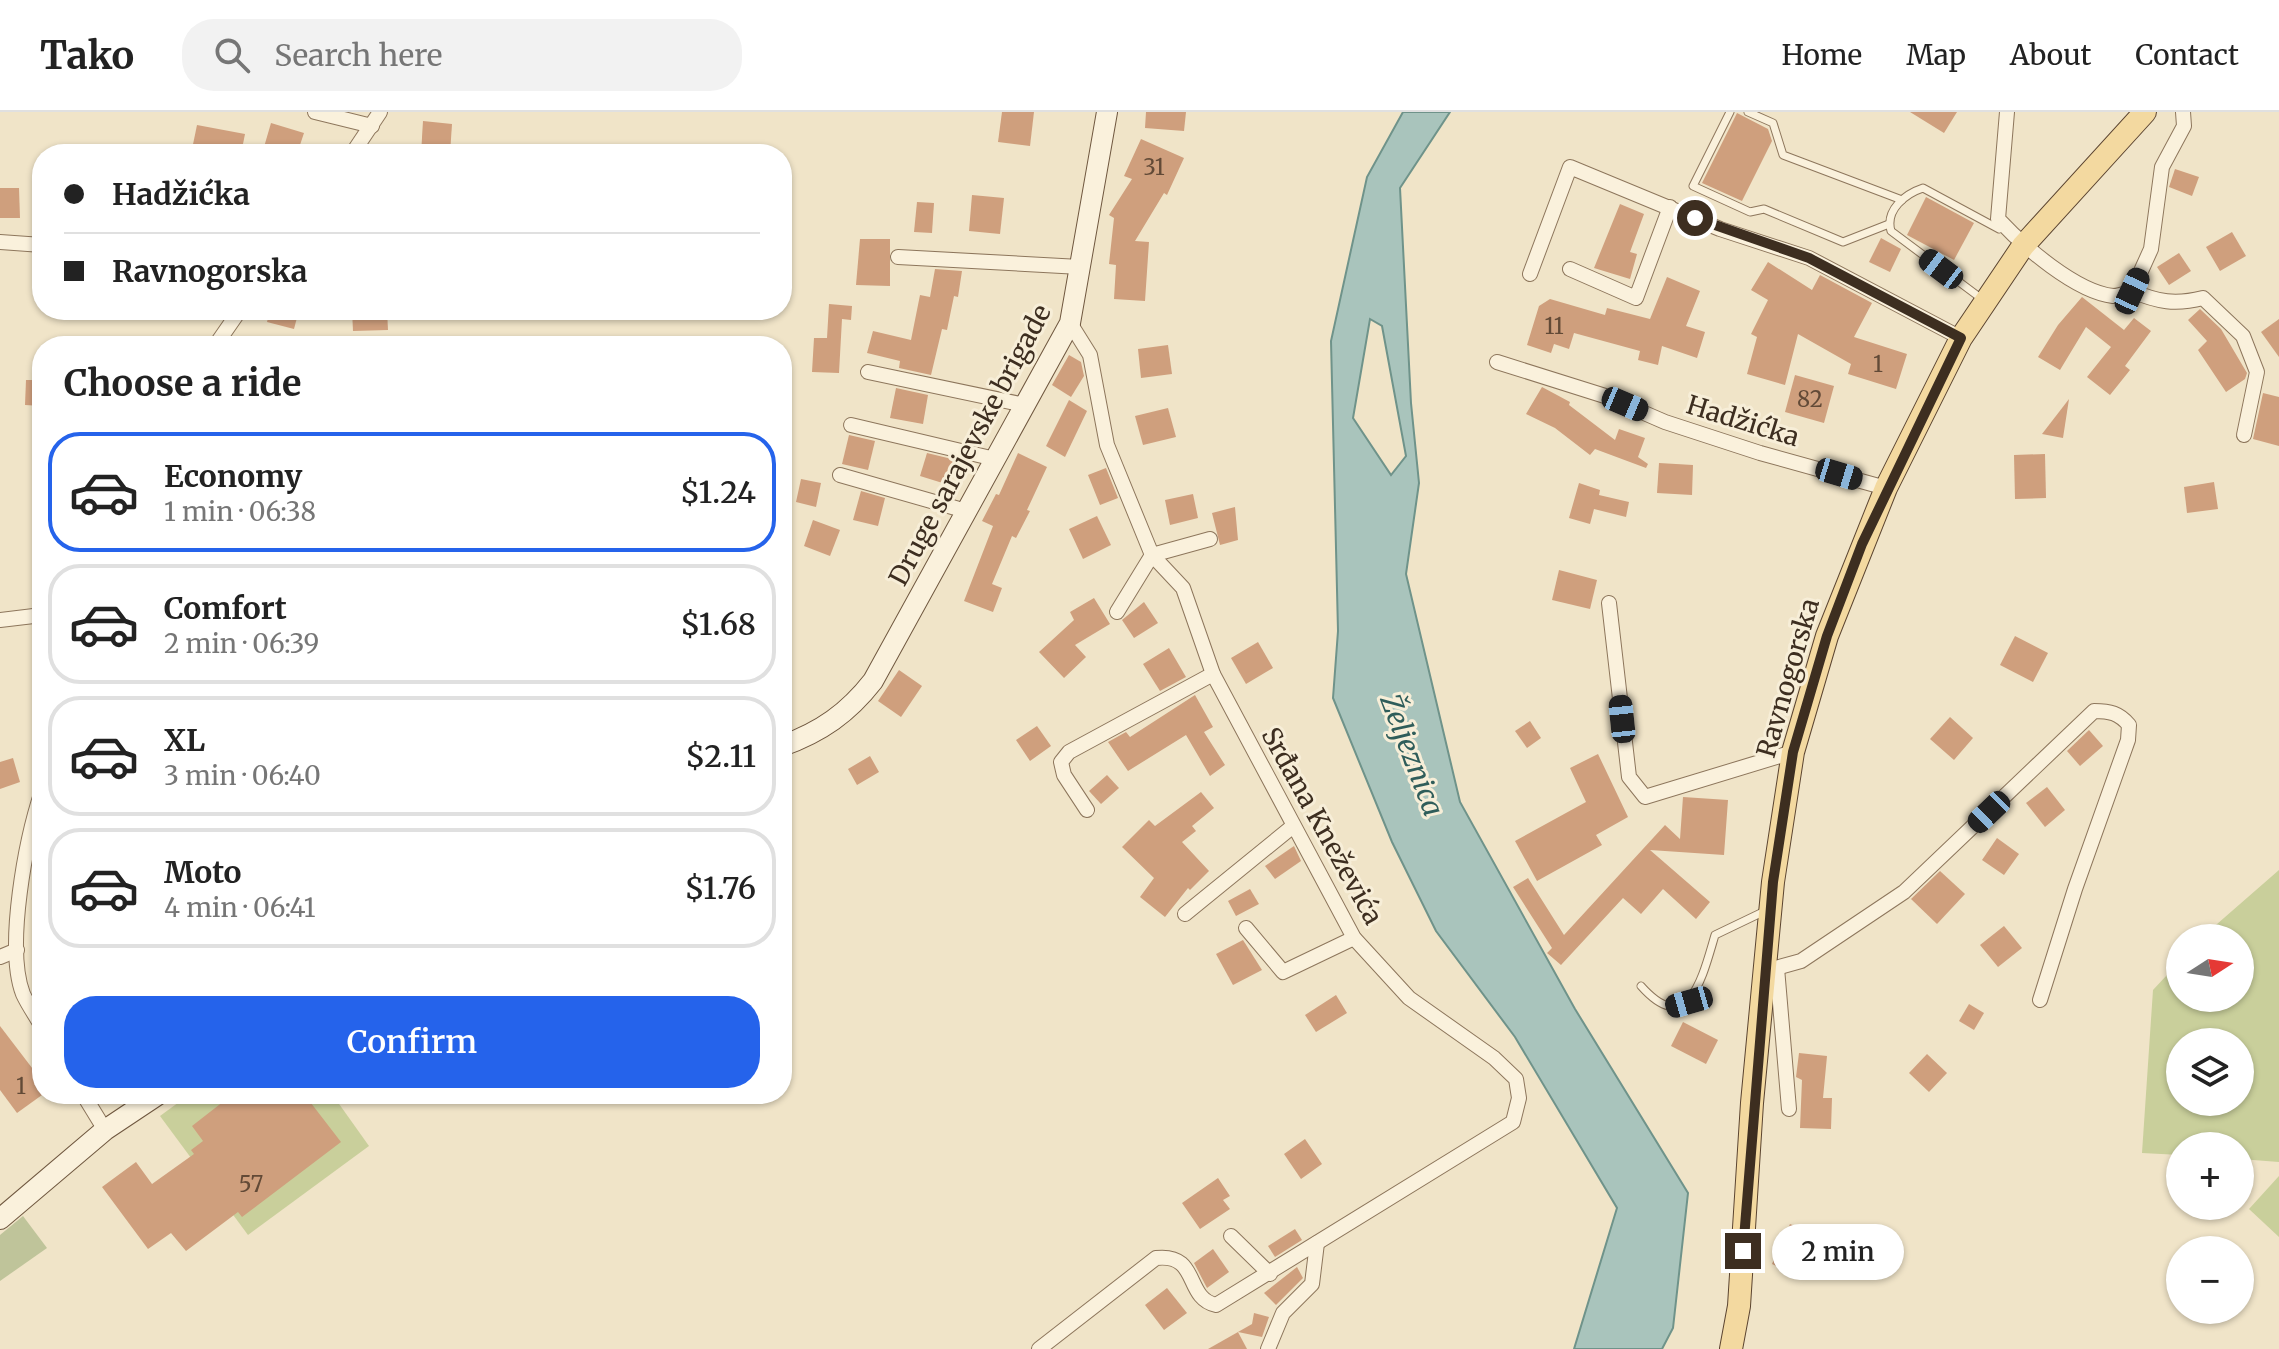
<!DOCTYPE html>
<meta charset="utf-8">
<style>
:root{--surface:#fff;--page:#f2f2f2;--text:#222;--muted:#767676;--line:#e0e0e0;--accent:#2563eb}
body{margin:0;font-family:Merriweather,serif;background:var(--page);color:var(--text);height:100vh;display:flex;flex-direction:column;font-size:30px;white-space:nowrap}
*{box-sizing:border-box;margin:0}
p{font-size:26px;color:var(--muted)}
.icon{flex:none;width:44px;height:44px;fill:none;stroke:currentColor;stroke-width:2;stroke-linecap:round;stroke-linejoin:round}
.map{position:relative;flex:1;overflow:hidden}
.side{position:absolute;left:32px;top:224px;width:760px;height:768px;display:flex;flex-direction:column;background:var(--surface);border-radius:32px;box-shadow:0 2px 6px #0004}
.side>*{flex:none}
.hud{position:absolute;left:32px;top:32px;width:760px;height:176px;border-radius:32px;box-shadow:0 2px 6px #0004;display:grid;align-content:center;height:176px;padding:0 32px;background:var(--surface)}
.needle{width:52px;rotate:78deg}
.controls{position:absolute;left:2166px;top:812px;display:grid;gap:16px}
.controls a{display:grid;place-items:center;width:88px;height:88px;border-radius:50%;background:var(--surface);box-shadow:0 2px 6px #0004;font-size:40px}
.end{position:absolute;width:36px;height:36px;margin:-18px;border:10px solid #3d2e20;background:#fff;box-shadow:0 0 0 4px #fff}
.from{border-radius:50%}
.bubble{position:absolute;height:56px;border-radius:28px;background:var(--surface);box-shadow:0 2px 6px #0004;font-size:26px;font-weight:600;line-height:56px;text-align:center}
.car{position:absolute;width:24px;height:48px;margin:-24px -12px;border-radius:10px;box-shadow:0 0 6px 2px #0007;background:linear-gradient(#222 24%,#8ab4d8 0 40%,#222 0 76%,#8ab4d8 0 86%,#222 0)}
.hud b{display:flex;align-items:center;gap:28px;height:76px;font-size:30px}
.hud b+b{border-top:2px solid var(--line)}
.hud i{width:20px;height:20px;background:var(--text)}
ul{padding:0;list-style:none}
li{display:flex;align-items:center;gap:24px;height:120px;margin:0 16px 12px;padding:0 16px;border:4px solid var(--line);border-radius:32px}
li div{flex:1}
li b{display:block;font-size:30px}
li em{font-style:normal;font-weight:600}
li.active{border-color:var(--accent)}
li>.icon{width:72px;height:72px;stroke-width:1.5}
h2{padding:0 32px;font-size:36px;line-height:96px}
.button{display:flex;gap:16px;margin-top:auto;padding:16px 32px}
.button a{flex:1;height:92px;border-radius:32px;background:var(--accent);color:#fff;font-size:32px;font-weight:600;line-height:92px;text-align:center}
header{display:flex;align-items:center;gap:48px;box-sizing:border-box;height:112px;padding:0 40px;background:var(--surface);border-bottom:2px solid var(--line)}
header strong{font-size:38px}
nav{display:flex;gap:44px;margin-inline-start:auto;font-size:28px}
.search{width:560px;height:72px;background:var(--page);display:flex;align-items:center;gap:20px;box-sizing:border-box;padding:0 28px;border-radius:32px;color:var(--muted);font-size:30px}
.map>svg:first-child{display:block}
.green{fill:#c9cf9b;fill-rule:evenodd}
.cemetery{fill:#bfc49a}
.water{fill:#a9c4bc;stroke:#6f938a;stroke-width:2;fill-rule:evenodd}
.building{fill:#cf9f7d}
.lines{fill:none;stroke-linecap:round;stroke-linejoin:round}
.lane-casing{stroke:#8d765c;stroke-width:9}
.street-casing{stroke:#8d765c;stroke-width:16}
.secondary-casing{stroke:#6f573f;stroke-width:22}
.primary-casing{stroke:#5b4430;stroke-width:24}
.lane{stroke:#faf1dc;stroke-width:7}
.street{stroke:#faf1dc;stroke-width:14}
.secondary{stroke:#faf1dc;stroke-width:20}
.primary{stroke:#f3d9a0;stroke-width:22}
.route{stroke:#3d2e20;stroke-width:10}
.labels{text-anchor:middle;stroke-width:6;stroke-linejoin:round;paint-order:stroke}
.number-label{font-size:22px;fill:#624a37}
.street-label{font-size:26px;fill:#3d2e20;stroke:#f7eed8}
.water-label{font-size:28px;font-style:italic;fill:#2f5d5a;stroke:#f7eed8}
</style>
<header>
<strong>Tako</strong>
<div class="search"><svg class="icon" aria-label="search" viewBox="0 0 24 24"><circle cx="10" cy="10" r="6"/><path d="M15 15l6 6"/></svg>Search here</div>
<nav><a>Home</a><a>Map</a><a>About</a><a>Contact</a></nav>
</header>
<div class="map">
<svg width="2279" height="1237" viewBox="0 0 2279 1237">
<rect width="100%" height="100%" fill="#f0e4c8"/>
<g class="green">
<path d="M2279,758v292l-39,-3v-13h-60v9l-38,-2 11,-163 27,-29v37h60v-60h-39zM2180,930h60v60h-60z"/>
<path d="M190,982h142l37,52 -121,89 -88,-119z"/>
<path d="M2279,1064v61l-30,-28z"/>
</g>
<path class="cemetery" d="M23,1104l24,32 -47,33v-46z"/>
<path class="water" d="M1403,0h47l-50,76 11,215 8,80 -13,91 54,228 115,207 113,184 -15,135 -11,21h-88l43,-141 -102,-171 -79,-106 -44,-89 -59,-144 5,-67 -7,-290 36,-164zM1370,207l12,7 24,130 -15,19 -38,-57z"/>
<g class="building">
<path d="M1002,0h32l-4,34 -32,-4z"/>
<path d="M1146,0h40l-2,19 -39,-3z"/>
<path d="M1910,0h47l-13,21z"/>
<path d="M1737,1l31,16 4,12 -30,60 -40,-18z"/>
<path d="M423,9l29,3 -2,30h-29z"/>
<path d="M271,11l33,10 -7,21 -33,-7z"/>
<path d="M197,13l48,9 -4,20h-50z"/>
<path d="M1141,27l43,19 -17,37 -3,-2 -29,48 14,1 -4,59 -31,-2 2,-34 -7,-1 5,-46 -5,-3 23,-36 -8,-3z"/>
<path d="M2175,57l24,8 -7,19 -23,-9z"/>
<path d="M0,76h19l1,30h-20z"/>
<path d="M972,83l32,3 -4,36 -31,-3z"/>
<path d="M1926,85l48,26 -20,37 -47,-25z"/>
<path d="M917,90l17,1 -2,30 -18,-1z"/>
<path d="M1620,92l24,10 -14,38 7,2 -7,25 -36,-11z"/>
<path d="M2232,120l14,24 -26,15 -14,-24z"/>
<path d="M1881,126l20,11 -11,23 -21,-10z"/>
<path d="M860,127h30v47l-34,-1z"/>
<path d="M2179,141l12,18 -22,14 -12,-18z"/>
<path d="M1768,150l44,28 8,-15 52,28 -18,34 53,17 -11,35 -48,-15 3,-10 -53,-30 -13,51 -38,-11 10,-37 -6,-3 17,-34 -17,-10z"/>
<path d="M935,157l27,2 -4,26 -4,-1 -7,34 -5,-1 -11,46 -32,-7 1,-7 -33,-8 6,-22 38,9 9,-45 10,2z"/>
<path d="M1667,165l33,14 -14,35 19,6 -8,26 -35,-12 -4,19 -20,-5 2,-9 -66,-18 -5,16 -15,-5 -3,9 -24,-8 12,-39 11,-7 55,16 2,-7 43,11z"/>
<path d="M2082,185l42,33 10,-12 17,13 -26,35 5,4 -20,25 -23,-18 24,-30 -25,-20 -26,43 -22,-13 20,-32z"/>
<path d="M829,192l23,2 -1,14 -9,-1 -3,54 -27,-1 2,-34h13z"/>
<path d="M2200,197l21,20 26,44 -2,6 -19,13 -28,-42 9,-9 -19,-21z"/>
<path d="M270,198h29l-5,19 -27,-7z"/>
<path d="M352,198h35l1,20 -35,1z"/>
<path d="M2279,207v38l-18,-25z"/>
<path d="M1168,233l4,29 -31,4 -3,-29z"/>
<path d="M1069,243l12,7 3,14 -13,21 -19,-12z"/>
<path d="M1795,263l39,11 -10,37 -39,-11z"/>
<path d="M26,268h16v26l-17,-1z"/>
<path d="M1542,275l28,15 -1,3 46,35 4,-11 26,9 -7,19 10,7 -2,4 -51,-19 -5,6 -35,-27 -29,-14z"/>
<path d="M896,276l32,7 -5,29 -33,-6z"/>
<path d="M2263,281l16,4v49l-26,-7z"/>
<path d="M2069,287l-6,39 -21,-4z"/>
<path d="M1069,288l18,11 -22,46 -19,-11z"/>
<path d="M1168,296l8,29 -33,8 -8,-29z"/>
<path d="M849,323l26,6 -7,29 -26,-6z"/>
<path d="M927,341l29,7 -7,25 -29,-9z"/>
<path d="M1018,341l29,14 -20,43 3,1 -14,27 -4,-2 -20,48 10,4 -9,24 -29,-11 29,-75 -11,-5 14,-27 3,1z"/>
<path d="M2045,342l1,44 -31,1 -1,-44z"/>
<path d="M1659,351l34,2 -1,30 -35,-2z"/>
<path d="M1106,356l12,30 -18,7 -12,-30z"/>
<path d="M801,367l20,4 -5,24 -20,-5z"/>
<path d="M2214,370l4,27 -31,4 -3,-26z"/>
<path d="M1579,371l21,7 -1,5 30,7 -3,15 -32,-8 -4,15 -21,-6z"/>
<path d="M861,379l24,7 -7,28 -25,-6z"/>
<path d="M1193,382l5,24 -28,7 -5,-25z"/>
<path d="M1235,395l3,33 -18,5 -8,-32z"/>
<path d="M1097,404l14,29 -28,14 -14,-30z"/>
<path d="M813,408l27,10 -10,26 -26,-10z"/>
<path d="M1559,458l38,10 -7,29 -38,-9z"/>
<path d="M1094,486l16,26 -35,21 11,12 -22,21 -25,-26 35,-32 -4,-8z"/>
<path d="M1144,490l14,21 -24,15 -12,-18z"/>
<path d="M2015,524l33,17 -15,29 -33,-17z"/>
<path d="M1258,530l15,26 -27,16 -15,-26z"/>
<path d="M1169,536l17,29 -26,14 -17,-27z"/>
<path d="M899,558l23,16 -21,31 -23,-16z"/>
<path d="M1195,583l18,32 -9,5 21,33 -15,11 -24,-41 -58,36 -20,-29 18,-10 4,5z"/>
<path d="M1950,605l23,21 -19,22 -24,-21z"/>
<path d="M1530,609l11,17 -14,10 -12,-17z"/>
<path d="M1037,614l14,20 -21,15 -14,-21z"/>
<path d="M2089,618l14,16 -23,20 -13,-15z"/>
<path d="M1598,642l30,63 -32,18 6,10 -65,36 -22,-40 71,-39 -16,-34z"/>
<path d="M870,644l9,16 -22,13 -9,-16z"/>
<path d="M13,646l7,24 -20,7v-27z"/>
<path d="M1107,663l12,13 -18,16 -12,-13z"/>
<path d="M2047,675l18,23 -20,17 -19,-24z"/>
<path d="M1201,680l13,16 -22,18 4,5 -14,11 27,29 -19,19 -2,-2 -23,29 -25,-20 14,-19 -32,-31 27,-27 6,6z"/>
<path d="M1683,685l45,3 -4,55 -74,-5 60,52 -14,17 -33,-30 -22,25 -18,-16 -62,67 -14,-12 5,-5 -39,-61 15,-9 36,57 101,-110 15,14z"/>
<path d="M1997,726l22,16 -15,21 -22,-15z"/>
<path d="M1294,734l7,15 -26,18 -10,-13z"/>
<path d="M1940,759l25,23 -28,30 -26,-25z"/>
<path d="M1250,777l9,15 -23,12 -8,-15z"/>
<path d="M2004,814l18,22 -24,19 -18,-22z"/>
<path d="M1243,828l19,30 -29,15 -17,-31z"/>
<path d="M1336,883l11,18 -31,19 -11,-17z"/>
<path d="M1969,892l15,9 -10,17 -15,-9z"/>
<path d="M1683,910l35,18 -12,24 -35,-18z"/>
<path d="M0,914l42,55v14l-25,18 -17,-23z"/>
<path d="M1799,941l28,3 -4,42h9l-1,31 -31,-1 2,-48 -6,-3z"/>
<path d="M1927,942l20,19 -18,19 -20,-19z"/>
<path d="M233,982h71l37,48 -99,75 -4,-5 -52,39 -15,-18 -23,16 -46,-62 34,-25 16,22 42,-30 -3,-4 12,-9 -11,-15z"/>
<path d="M1305,1027l17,25 -21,15 -17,-25z"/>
<path d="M1218,1066l12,18 -7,4 7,9 -30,20 -18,-26z"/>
<path d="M1790,1112l25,11 -18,41 -25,-12z"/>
<path d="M1295,1117l7,11 -27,17 -7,-11z"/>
<path d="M1213,1137l16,23 -22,16 -13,-25z"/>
<path d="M1297,1155l6,11 -27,27 -12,-12z"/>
<path d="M1167,1176l20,25 -23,17 -19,-25z"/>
<path d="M1254,1201l15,4 -7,20 -24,-5 14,-8z"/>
<path d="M1238,1220l9,17h-39z"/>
</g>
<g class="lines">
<g class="lane-casing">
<g id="lane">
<path d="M1730,0l-37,74 57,26 14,-3 79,33 46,-18"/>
<path d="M1748,0l25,11 10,32 119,45"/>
<path d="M1982,187l-91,-68c-6,-21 14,-37 32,-43l76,41"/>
<path d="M1641,874c48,54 62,-11 74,-51l50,-24"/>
</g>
</g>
<g class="street-casing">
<g id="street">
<path d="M315,0l57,14"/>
<path d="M2007,0l-9,107c25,27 78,73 115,77 6,0 13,-3 19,-5l19,-42 11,-82 22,-41 -1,-14"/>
<path d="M352,42l28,-42"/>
<path d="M0,130l42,3"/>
<path d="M898,145l182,10"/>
<path d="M1570,157l66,29 34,-91"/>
<path d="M1530,162l40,-107 150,62 89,29 152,80"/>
<path d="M2132,179c26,11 43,14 71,7l40,38 14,36 -13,63"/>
<path d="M215,234l25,-36"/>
<path d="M1497,250l108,34 60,26 95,31 126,35"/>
<path d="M868,260l157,33"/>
<path d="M851,313l144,34"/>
<path d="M840,363l126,36"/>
<path d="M1609,491l20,174 16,20 148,-45"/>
<path d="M1117,500l35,-57 58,-16"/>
<path d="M0,508l42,-5"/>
<path d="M42,679c-16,48 -37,156 -19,203 5,11 13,22 19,33"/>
<path d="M1087,698l-23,-35 -3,-13 8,-10 144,-78"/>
<path d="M1185,802l107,-87"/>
<path d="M1246,816l37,44 71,-34"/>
<path d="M0,845l17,-7"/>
<path d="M1777,856l12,141"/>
<path d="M1765,859l36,-10 103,-69 190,-181c16,0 25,2 35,14l-1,15 -53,149 -35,111"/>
<path d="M83,982l22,36"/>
<path d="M1231,1124l39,38"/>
<path d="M1039,1237l117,-91c44,-5 28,40 60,47l297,-183 6,-24 -3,-19 -22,-21 -85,-60 -55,-60 -141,-264 -30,-86 -31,-33 -45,-110 -17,-90 -20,-32"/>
<path d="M1268,1237l15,-36 29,-29 5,-41"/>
</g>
</g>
<g class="secondary-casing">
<g id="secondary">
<path d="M782,634c39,-14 66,-33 91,-65l197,-358 37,-211"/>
<path d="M0,1107l105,-89 54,-36"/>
</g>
</g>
<g class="primary-casing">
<path id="primary" d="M1731,1237l8,-43 13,-203 21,-221 20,-130 34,-116 59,-148 75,-150 62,-92 122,-134"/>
</g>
<use href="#lane" class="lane"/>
<use href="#street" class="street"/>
<use href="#secondary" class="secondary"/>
<use href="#primary" class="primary"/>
</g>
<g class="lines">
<path class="route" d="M1695,106l114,40 152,80 -99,206 -35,92 -34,116 -20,130 -30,369"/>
</g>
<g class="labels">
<g class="number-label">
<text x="1154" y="63">31</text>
<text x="1554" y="222">11</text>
<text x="1878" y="260">1</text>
<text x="1810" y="295">82</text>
<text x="21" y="982">1</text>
<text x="251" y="1080">57</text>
</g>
<g class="street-label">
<text transform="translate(1743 309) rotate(17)" y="9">Hadžićka</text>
<text transform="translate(970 333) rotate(-62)" y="9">Druge sarajevske brigade</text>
<text transform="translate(1788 566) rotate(-74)" y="9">Ravnogorska</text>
<text transform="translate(1322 714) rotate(61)" y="9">Srđana Kneževića</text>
</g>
<g class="water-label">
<text transform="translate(1412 643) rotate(69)" y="10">Željeznica</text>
</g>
</g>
</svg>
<div class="controls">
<a><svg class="needle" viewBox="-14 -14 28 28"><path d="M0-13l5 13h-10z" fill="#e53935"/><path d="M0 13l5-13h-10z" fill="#767676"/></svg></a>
<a><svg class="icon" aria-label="layers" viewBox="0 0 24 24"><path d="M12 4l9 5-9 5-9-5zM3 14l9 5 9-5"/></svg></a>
<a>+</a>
<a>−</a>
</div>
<i class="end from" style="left:1695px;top:106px"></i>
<i class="end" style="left:1743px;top:1139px"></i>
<div class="bubble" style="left:1772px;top:1112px;width:132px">2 min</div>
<i class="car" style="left:1941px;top:157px;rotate:307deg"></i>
<i class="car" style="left:2132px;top:179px;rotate:25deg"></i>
<i class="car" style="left:1625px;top:292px;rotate:113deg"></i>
<i class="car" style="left:1839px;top:362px;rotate:107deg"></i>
<i class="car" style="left:1622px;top:607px;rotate:354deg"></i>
<i class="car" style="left:1989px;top:700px;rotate:226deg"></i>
<i class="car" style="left:1689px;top:890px;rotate:254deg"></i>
<div class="hud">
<b><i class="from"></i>Hadžićka</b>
<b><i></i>Ravnogorska</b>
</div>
<section class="side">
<h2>Choose a ride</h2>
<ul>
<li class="active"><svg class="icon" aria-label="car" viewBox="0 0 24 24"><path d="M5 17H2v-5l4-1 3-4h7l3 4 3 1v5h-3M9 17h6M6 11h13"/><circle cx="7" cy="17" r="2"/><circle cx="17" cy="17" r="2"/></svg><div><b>Economy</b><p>1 min · 06:38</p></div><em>$1.24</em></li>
<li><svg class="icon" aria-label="car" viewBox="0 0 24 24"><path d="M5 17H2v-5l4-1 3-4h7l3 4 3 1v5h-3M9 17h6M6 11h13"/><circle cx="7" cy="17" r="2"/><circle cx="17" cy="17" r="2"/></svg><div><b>Comfort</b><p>2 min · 06:39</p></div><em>$1.68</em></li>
<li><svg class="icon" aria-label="car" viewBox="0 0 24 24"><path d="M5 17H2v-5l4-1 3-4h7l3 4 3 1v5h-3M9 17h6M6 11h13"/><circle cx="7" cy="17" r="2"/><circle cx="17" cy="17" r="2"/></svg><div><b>XL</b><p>3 min · 06:40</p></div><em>$2.11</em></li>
<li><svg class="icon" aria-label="car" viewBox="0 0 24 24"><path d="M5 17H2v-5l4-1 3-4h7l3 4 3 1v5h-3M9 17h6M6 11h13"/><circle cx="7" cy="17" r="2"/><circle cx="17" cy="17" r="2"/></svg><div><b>Moto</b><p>4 min · 06:41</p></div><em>$1.76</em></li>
</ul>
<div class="button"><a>Confirm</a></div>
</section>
</div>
